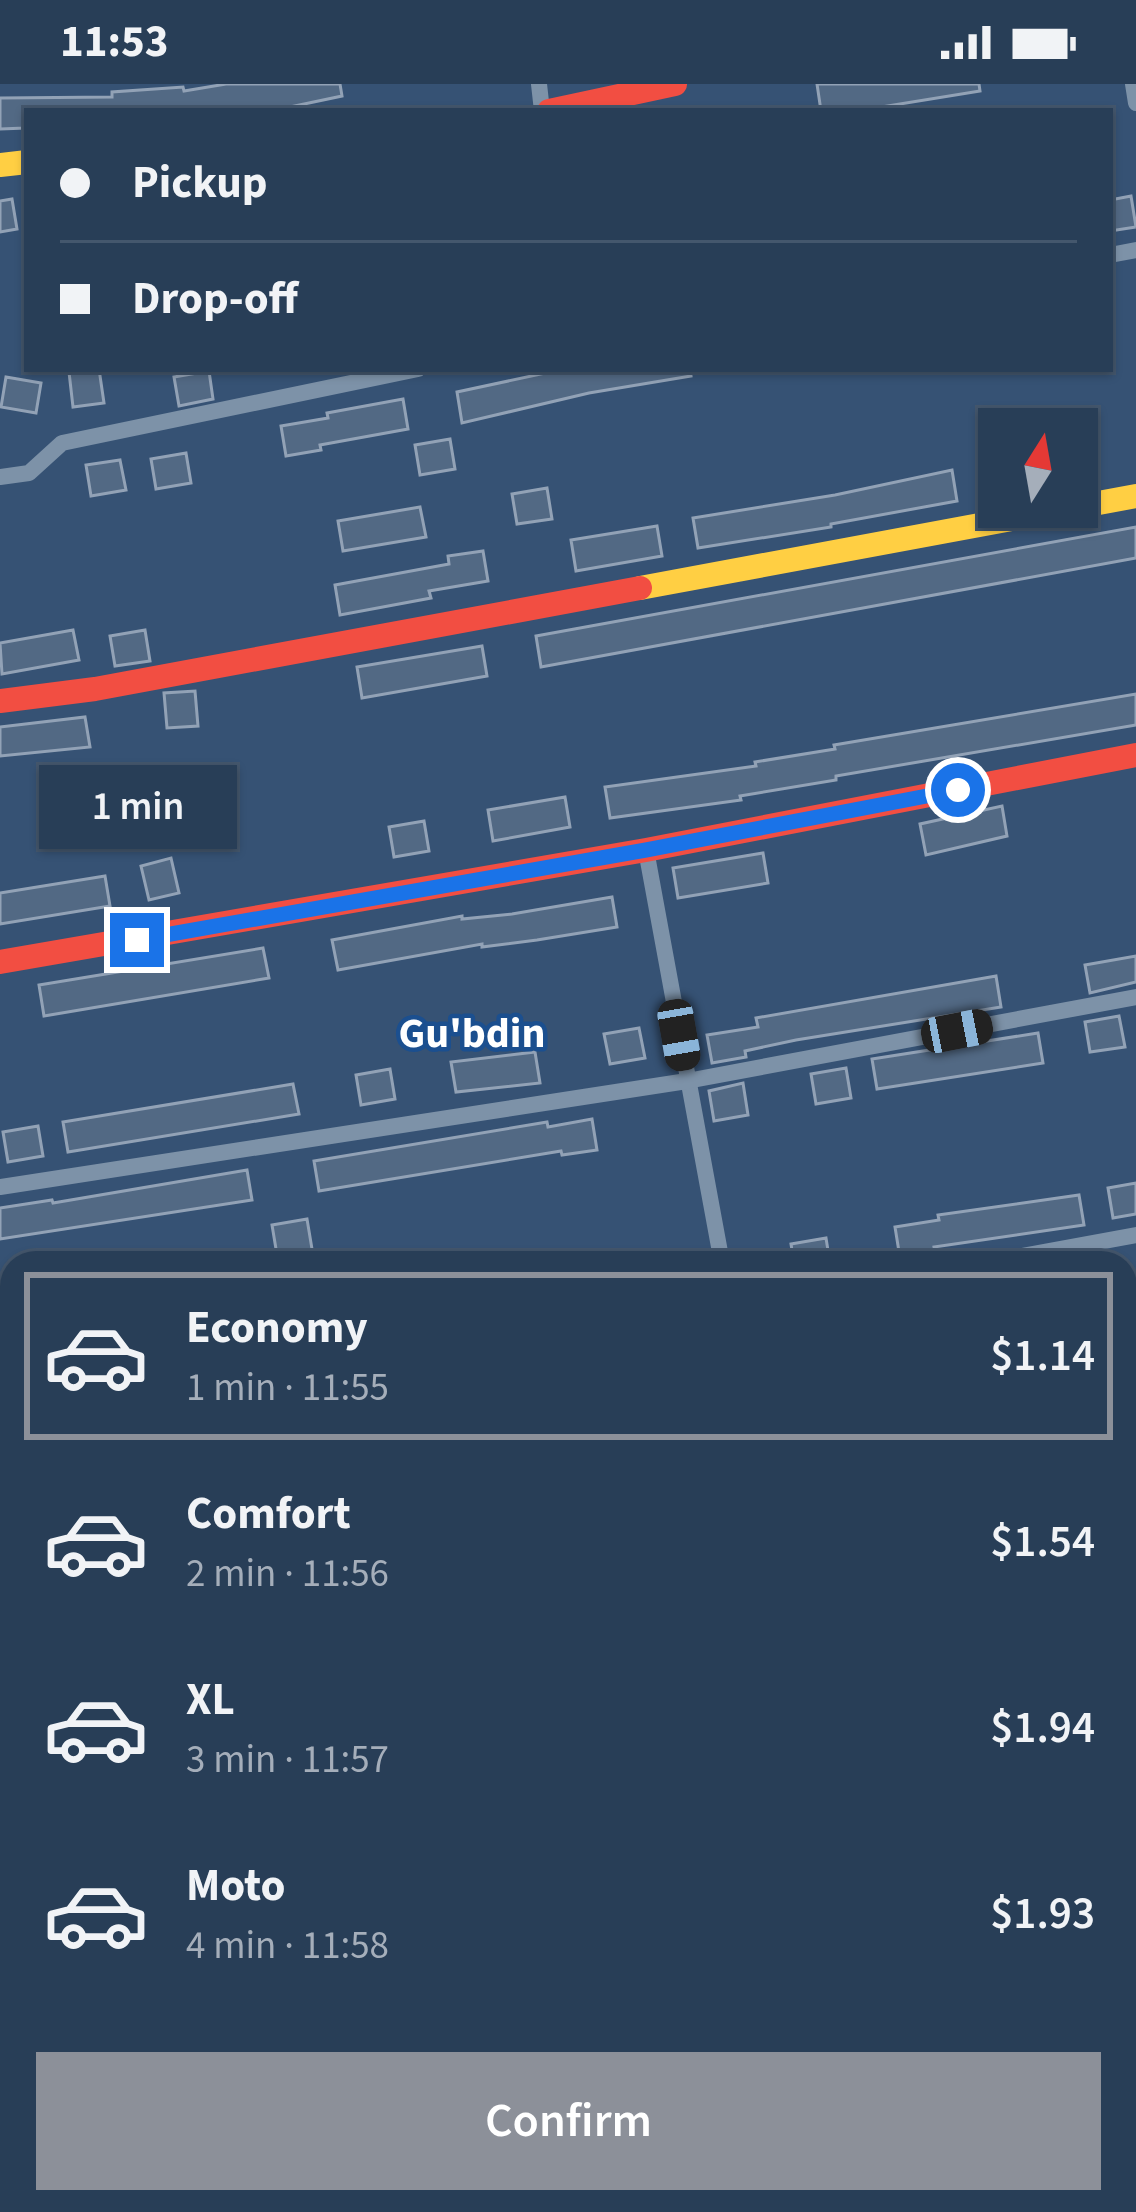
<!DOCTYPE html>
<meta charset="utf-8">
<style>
:root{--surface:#283e57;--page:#30455d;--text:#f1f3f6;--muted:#a5aeba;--line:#44576d;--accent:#8c9099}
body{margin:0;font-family:"Source Sans 3",sans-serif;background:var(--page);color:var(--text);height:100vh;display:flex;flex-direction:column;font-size:45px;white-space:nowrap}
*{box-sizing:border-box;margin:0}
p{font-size:39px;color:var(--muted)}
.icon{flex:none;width:66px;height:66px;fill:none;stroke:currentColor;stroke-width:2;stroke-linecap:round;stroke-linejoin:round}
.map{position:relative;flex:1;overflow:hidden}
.details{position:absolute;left:0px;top:1167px;width:1137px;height:963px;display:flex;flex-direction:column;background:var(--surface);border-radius:36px 36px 0 0;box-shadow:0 3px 9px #0004,0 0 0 3px var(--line)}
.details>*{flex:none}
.guide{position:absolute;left:24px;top:24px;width:1089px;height:264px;border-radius:0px;box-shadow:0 3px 9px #0004,0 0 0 3px var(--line);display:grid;align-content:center;height:264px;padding:0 36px;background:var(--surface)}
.needle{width:78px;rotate:11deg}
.tools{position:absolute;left:978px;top:324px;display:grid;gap:24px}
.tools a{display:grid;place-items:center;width:120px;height:120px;border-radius:0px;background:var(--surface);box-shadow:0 3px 9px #0004,0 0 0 3px var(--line);font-size:60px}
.end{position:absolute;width:54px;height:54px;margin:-27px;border:15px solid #1a73e8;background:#fff;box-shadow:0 0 0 6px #fff}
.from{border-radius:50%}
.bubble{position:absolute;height:84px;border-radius:0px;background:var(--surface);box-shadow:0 3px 9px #0004,0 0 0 3px var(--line);font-size:39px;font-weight:600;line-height:84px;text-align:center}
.car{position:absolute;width:36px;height:72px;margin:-36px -18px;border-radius:15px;box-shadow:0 0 9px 3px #0007;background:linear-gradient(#222 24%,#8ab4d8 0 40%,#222 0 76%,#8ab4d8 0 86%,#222 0)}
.guide b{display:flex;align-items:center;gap:42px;height:114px;font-size:45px}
.guide b+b{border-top:3px solid var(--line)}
.guide i{width:30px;height:30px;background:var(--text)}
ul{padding:21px 0 0;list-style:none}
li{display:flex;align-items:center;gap:36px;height:168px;margin:0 24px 18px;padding:0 12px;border:6px solid transparent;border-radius:0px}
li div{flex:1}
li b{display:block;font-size:45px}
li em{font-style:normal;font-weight:600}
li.active{border-color:var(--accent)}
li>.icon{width:108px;height:108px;stroke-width:1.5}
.action{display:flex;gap:24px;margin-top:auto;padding:24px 36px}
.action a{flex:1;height:138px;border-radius:0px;background:var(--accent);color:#fff;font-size:48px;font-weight:600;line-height:138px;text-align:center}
.status{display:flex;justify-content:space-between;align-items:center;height:84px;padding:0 60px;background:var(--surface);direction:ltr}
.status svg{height:33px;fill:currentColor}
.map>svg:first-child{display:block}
.building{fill:#526984;stroke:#92a2b6;stroke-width:3}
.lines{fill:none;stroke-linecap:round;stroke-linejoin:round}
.street{stroke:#7d92a8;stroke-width:16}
.slow{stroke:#ffcf43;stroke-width:24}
.jam{stroke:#f24e42;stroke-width:24}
.route{stroke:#1a73e8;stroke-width:15}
.labels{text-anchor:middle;stroke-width:9;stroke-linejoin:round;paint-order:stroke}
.quarter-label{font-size:42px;font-weight:bold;fill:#fff;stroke:#1b4f8f}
</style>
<div class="status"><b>11:53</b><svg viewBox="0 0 49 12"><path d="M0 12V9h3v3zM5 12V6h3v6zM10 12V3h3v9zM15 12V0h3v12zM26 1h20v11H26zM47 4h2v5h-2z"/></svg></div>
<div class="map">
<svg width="1136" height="2128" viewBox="0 0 1136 2128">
<rect width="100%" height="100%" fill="#365274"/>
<g class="building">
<path d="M226,0h114l2,12 -71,15h-247l1,17 -25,1v-31l112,-1v-5l71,-5 1,4z"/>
<path d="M817,0h162l1,7 -117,19 -42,1z"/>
<path d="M1131,112l5,31 -26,4v-31z"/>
<path d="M12,115l5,30 -17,3v-31z"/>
<path d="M99,285l5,34 -31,4 -4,-35z"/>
<path d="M564,285h126l1,7 -102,17 -127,30 -5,-31z"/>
<path d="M209,287l4,28 -34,7 -5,-29z"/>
<path d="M6,293l35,6 -5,30 -35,-6z"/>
<path d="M403,315l5,30 -88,16 1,5 -35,6 -5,-30 47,-8 -1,-5z"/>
<path d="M450,355l5,30 -35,6 -5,-30z"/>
<path d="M186,369l5,30 -35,6 -5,-30z"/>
<path d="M120,376l6,30 -35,6 -5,-31z"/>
<path d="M952,386l5,31 -126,23v3l-133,21 -5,-30 142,-23z"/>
<path d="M547,404l5,31 -35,5 -5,-30z"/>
<path d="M420,423l6,30 -83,14 -5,-30z"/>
<path d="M657,442l5,30 -86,15 -5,-31z"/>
<path d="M1136,443v31l-595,109 -5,-31z"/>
<path d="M483,467l5,30 -59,10 2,7 -91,17 -5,-30 114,-21 -1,-8z"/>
<path d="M73,546l6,30 -77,14 -2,-31z"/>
<path d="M145,546l5,31 -35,5 -5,-30z"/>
<path d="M482,562l5,30 -125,22 -5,-31z"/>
<path d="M195,607l3,35 -31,2 -3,-35z"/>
<path d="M1136,610v31l-300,51v4l-96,16 1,4 -131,18 -5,-31 151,-21 -1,-4 80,-13 -1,-4z"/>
<path d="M85,633l5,30 -90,9v-29z"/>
<path d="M160,685l8,35 -29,7 -9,-34z"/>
<path d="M565,713l5,30 -77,14 -5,-31z"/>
<path d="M1002,722l5,30 -81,19 -6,-31z"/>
<path d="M424,737l5,30 -35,6 -5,-30z"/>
<path d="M763,769l5,30 -90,15 -5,-30z"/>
<path d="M171,774l8,35 -30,7 -8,-34z"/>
<path d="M105,792l5,30 -110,18v-31z"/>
<path d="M612,813l5,30 -80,13 -55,7v-3l-144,26 -6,-30 130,-24v3l50,-5z"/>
<path d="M263,864l6,30 -225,38 -5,-31z"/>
<path d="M1136,872v26l-46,11 -5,-28z"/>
<path d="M996,892l5,31 -205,33 -51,11 1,6 -34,6 -5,-28 51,-8 -2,-9z"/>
<path d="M1119,932l6,31 -35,5 -5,-30z"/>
<path d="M639,944l6,30 -35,6 -6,-30z"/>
<path d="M1038,949l5,30 -166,26 -5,-30z"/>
<path d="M535,968l5,31 -84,9 -5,-30z"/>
<path d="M846,984l5,30 -35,6 -5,-30z"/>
<path d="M390,985l5,30 -34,6 -5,-30z"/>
<path d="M743,999l5,32 -34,6 -5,-30z"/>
<path d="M293,1000l6,30 -231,38 -5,-30z"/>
<path d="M592,1035l5,31 -35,5 -1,-4 -242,40 -5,-30 233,-39 1,5z"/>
<path d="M38,1042l5,30 -35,6 -5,-30z"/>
<path d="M247,1086l5,30 -252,39v-31l52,-8 1,3z"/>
<path d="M1136,1099v31l-23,4 -5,-30z"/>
<path d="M1079,1111l5,30 -150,22 1,5 -35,6 -5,-31 44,-7 -1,-5z"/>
<path d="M307,1135l5,30 -35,6 -5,-30z"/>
<path d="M826,1154l4,25h-36l-3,-19z"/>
</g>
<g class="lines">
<g class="street">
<path d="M539,0l3,27"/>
<path d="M1133,0l3,19"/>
<path d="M1110,171l26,-5"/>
<path d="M0,393l29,-4 33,-30 356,-74"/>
<path d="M646,766l76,413"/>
<path d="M0,1103l687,-106 449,-84"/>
<path d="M984,1179l152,-28"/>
<path d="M0,1336l12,-2"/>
<path d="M1125,1384l11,-2"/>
<path d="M0,1570l12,-2"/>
<path d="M1125,1634l11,-2"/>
<path d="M1125,1879l11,-2"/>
<path d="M0,2068l12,-2"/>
<path d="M872,2118l1,10"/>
<path d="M1065,2128l71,-11"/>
</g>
<g class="slow">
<path d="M0,81l27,-3"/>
<path d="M640,504l496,-92"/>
</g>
<g class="jam">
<path d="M549,27l126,-27"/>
<path d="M0,617l95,-12 545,-101"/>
<path d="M0,878l646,-112 490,-95"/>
</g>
</g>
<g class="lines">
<path class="route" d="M137,856l509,-90 312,-60"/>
</g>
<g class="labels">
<g class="quarter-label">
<text x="472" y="963">Gu'bdin</text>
</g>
</g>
</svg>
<div class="tools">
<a><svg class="needle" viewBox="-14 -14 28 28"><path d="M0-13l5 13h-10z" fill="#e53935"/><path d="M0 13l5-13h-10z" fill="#a5aeba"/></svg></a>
</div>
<i class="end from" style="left:958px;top:706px"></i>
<i class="end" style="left:137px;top:856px"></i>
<div class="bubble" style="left:39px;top:681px;width:198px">1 min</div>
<i class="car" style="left:957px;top:947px;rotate:79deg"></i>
<i class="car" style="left:679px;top:951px;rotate:170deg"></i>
<div class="guide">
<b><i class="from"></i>Pickup</b>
<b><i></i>Drop-off</b>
</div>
<section class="details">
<ul>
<li class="active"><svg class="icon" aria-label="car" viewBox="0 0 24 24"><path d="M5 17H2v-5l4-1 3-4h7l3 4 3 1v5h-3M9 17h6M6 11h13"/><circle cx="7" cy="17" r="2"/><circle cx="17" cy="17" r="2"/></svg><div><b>Economy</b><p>1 min · 11:55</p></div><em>$1.14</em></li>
<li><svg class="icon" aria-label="car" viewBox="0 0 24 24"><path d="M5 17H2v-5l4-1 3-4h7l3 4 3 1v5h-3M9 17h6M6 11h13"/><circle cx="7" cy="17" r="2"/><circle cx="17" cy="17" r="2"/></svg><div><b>Comfort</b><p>2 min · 11:56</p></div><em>$1.54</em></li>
<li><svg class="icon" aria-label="car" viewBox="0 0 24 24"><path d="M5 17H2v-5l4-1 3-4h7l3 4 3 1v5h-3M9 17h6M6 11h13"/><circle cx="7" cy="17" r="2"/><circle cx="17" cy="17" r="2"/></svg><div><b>XL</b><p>3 min · 11:57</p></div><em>$1.94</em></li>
<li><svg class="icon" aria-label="car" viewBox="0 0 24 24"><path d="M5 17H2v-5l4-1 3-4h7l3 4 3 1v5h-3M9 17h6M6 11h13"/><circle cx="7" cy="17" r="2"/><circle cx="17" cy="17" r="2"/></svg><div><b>Moto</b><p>4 min · 11:58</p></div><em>$1.93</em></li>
</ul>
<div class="action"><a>Confirm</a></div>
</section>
</div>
